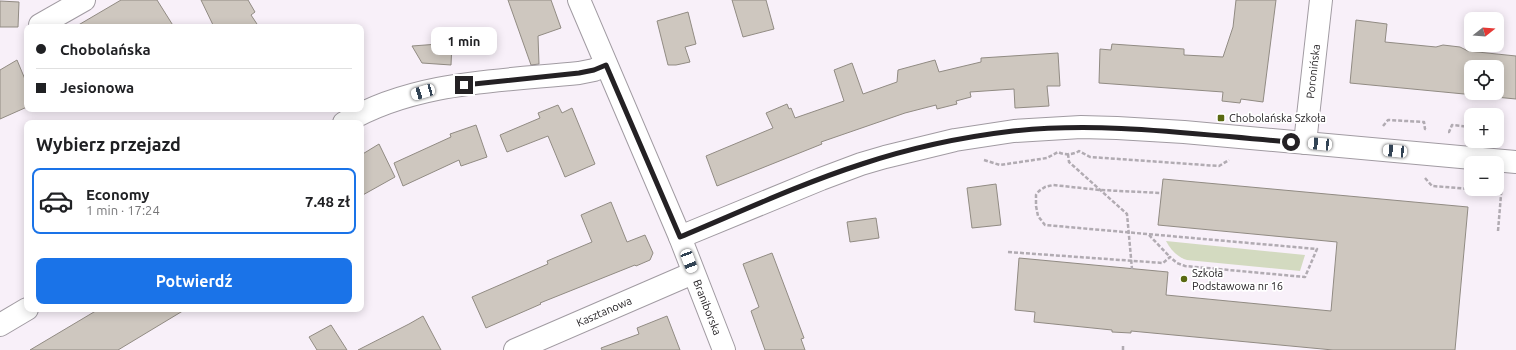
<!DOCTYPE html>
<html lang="pl">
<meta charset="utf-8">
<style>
:root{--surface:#fff;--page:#f6f6f6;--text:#202124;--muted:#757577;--line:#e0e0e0;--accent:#1a73e8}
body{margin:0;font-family:Ubuntu,sans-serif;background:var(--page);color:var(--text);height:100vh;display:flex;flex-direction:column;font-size:15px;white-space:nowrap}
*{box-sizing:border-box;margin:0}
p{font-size:13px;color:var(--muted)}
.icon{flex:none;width:22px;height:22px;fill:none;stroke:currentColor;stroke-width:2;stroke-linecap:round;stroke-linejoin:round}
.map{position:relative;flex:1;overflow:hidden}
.details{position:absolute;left:24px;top:120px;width:340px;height:192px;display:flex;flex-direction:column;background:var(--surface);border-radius:8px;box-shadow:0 2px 10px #0003}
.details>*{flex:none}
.banner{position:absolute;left:24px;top:24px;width:340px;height:88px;border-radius:8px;box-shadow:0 2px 10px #0003;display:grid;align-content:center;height:88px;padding:0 12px;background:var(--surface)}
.needle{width:26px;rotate:73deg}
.fabs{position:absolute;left:1464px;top:12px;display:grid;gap:8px}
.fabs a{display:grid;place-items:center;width:40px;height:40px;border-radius:8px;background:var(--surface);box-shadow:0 2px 10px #0003;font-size:20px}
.end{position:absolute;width:18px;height:18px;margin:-9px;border:5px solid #242124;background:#fff;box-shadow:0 0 0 2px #fff}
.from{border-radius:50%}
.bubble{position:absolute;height:28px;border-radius:8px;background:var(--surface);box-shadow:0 2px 10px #0003;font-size:13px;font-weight:600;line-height:28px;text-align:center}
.car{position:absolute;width:12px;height:24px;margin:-12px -6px;border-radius:5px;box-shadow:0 0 3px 1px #0007;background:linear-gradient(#fff 24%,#345 0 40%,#fff 0 76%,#345 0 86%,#fff 0)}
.banner b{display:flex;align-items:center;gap:14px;height:38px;font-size:15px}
.banner b+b{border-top:1px solid var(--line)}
.banner i{width:10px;height:10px;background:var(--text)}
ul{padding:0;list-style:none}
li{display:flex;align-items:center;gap:12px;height:66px;margin:0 8px 6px;padding:0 4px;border:2px solid transparent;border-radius:8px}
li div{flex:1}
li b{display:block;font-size:15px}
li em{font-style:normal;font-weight:600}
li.current{border-color:var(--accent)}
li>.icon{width:36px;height:36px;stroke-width:1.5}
h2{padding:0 12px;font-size:18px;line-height:48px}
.button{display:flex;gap:8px;margin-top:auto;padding:8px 12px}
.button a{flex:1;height:46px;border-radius:8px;background:var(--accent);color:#fff;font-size:16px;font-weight:600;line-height:46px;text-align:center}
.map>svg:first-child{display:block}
.green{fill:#d3dac0}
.building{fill:#cec7bf;stroke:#918b83;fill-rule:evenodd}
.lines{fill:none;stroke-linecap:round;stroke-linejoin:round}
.minor-casing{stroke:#a19ba2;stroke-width:24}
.path{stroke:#b1abb2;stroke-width:2.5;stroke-dasharray:4 2;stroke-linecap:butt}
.minor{stroke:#fff;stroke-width:22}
.route{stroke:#242124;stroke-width:5}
.poi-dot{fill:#5a6912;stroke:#fff;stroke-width:1.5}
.labels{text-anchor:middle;stroke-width:3.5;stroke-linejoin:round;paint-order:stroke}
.street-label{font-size:11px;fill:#242124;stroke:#fff}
.poi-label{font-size:11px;fill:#242124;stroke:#fff;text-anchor:start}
</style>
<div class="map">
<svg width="1516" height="350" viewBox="0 0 1516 350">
<rect width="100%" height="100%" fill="#f8f0f9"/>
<path class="green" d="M1166,241l139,14 -5,16 -113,-11c-10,-3 -16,-10 -21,-19z"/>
<g class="building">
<path d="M121,0h36l17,27h-99z"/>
<path d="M201,0h47l7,12 -4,3 8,12h-45z"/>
<path d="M508,0h43l10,28 -23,8 1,28 -8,1z"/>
<path d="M732,0h34l8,29 -31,8z"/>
<path d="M1236,0h40l-13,102 -22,-3 -1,4 -18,-2 1,-9 -124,-9 1,-34 11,1 1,-6 72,5v6l39,2 10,-30z"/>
<path d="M0,1l19,1 -1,25h-18z"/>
<path d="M688,12l8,32 -11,3 5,15 -14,3h-8l-11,-44z"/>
<path d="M1356,20l31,4 -2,18 51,5 7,-2 17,2 8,4 48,5v43l-166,-16zM1471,67h26v26h-26z"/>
<path d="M452,43l-1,22 -29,-2 -10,-17z"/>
<path d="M1058,53l2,33h-13l2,20 -34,2 -1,-19 -44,3 1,5 -15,4 1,3 -20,5 -1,-4 -31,8 -84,29 1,2 -105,42 -11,-30 67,-28 -7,-15 21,-9 2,5 2,-1 4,10 49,-17 -10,-31 18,-7 11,31 34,-12 1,-12 37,-10 4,12 42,-10v-4z"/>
<path d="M17,60l10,24v23l-27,12v-49z"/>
<path d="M558,105l4,8 10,-5 23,56 -30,13 -17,-41 -41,16 -7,-17 40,-17 -2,-5z"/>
<path d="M476,125l11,32 -26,9 -2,-6 -56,26 -9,-23 57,-26 -1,-3z"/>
<path d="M379,144l16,33 -34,19v-41z"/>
<path d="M1163,179l305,28 -13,143h-122l-202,-19v2l-19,-1v-2l-78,-8 1,-10 -20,-2 4,-52 149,14 -2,23 165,16 6,-69 -179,-17z"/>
<path d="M996,184l5,41 -29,3 -5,-40z"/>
<path d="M611,202l16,40 18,-7 8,18 -3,7 -14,6 -1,-1 -95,38 1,1 -55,24 -14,-31 76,-33 -1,-3 45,-19 -11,-27z"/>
<path d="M876,218l3,20 -29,4 -3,-20z"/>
<path d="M772,253l32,85 -3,1 4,11h-40l-14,-39 8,-4 -16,-43z"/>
<path d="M99,309h87l-68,41h-88z"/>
<path d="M423,316l18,34h-83l51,-26z"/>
<path d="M667,316l13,34h-78l-1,-2 38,-14 -2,-6z"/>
<path d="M331,325l16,25h-30l-8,-13z"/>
</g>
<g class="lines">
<g class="minor-casing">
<g id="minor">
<path id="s1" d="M579,0l101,237 44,113"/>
<path d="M40,25l44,-25"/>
<path d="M344,123c70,-42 156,-42 235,-50l15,-3 12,-5"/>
<path id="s2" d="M1305,143l16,-143"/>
<path d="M680,237l141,-58 40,-15 24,-7 70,-17 59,-9 67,-4 36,1 67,4 332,30"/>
<path d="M0,325l27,-16"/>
<path id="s3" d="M515,350l178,-77"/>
</g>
</g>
<g class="path">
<path d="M1383,126l5,-6 36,2 1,7 2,1"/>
<path d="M1448,132h1l3,-7 19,2"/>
<path d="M1068,154l1,8 58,52 5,55"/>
<path d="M984,160l16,5 47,-7 11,-6c6,3 15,3 21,-1l11,6 129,9 10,-6"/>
<path d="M1425,178l7,8 39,3"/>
<path d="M1498,231l4,-48"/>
<path d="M1149,235l21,22"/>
<path d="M1008,252l155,11 7,-6 7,6 8,3 120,11 12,-28 -272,-24 -7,-9 -2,-10v-11l3,-4 6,-4 8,-2 47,5 61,3"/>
<path d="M1123,350v-4"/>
</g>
<use href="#minor" class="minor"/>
</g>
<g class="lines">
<path class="route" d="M464,85l115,-12 15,-3 12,-5 74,172c60,-25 120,-53 182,-73 48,-16 100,-27 151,-33 93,-10 186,4 278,11"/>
</g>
<g class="poi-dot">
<rect x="1217" y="114" width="8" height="8" rx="2"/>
<circle cx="1184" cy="279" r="4"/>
</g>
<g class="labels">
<g class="street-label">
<text dy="4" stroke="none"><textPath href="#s2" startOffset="72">Poronińska</textPath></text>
<text dy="4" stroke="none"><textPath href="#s1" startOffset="333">Braniborska</textPath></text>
<text dy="4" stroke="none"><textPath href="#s3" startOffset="97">Kasztanowa</textPath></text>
</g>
<g class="poi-label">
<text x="1229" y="122">Chobolańska Szkoła</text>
<text x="1192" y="277">Szkoła<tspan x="1192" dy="13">Podstawowa nr 16</tspan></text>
</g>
</g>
</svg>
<div class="fabs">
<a><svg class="needle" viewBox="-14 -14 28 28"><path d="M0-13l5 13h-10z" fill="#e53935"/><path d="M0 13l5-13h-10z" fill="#757577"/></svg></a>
<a><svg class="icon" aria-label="locate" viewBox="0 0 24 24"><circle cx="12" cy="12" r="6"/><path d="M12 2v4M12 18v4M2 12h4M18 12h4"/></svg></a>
<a>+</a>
<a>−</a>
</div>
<i class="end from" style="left:1291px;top:142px"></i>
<i class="end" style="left:464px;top:85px"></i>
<div class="bubble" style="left:431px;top:27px;width:66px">1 min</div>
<i class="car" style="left:423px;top:92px;rotate:254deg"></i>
<i class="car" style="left:1320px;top:144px;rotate:275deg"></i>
<i class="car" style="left:1395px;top:151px;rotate:275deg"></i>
<i class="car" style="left:689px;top:261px;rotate:159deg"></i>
<div class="banner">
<b><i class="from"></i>Chobolańska</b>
<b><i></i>Jesionowa</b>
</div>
<section class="details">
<h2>Wybierz przejazd</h2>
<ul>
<li class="current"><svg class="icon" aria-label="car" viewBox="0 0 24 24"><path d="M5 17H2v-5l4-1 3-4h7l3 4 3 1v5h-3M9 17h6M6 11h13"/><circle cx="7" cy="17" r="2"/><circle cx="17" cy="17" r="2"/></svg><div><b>Economy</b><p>1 min · 17:24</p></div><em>7.48 zł</em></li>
</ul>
<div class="button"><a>Potwierdź</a></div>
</section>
</div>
